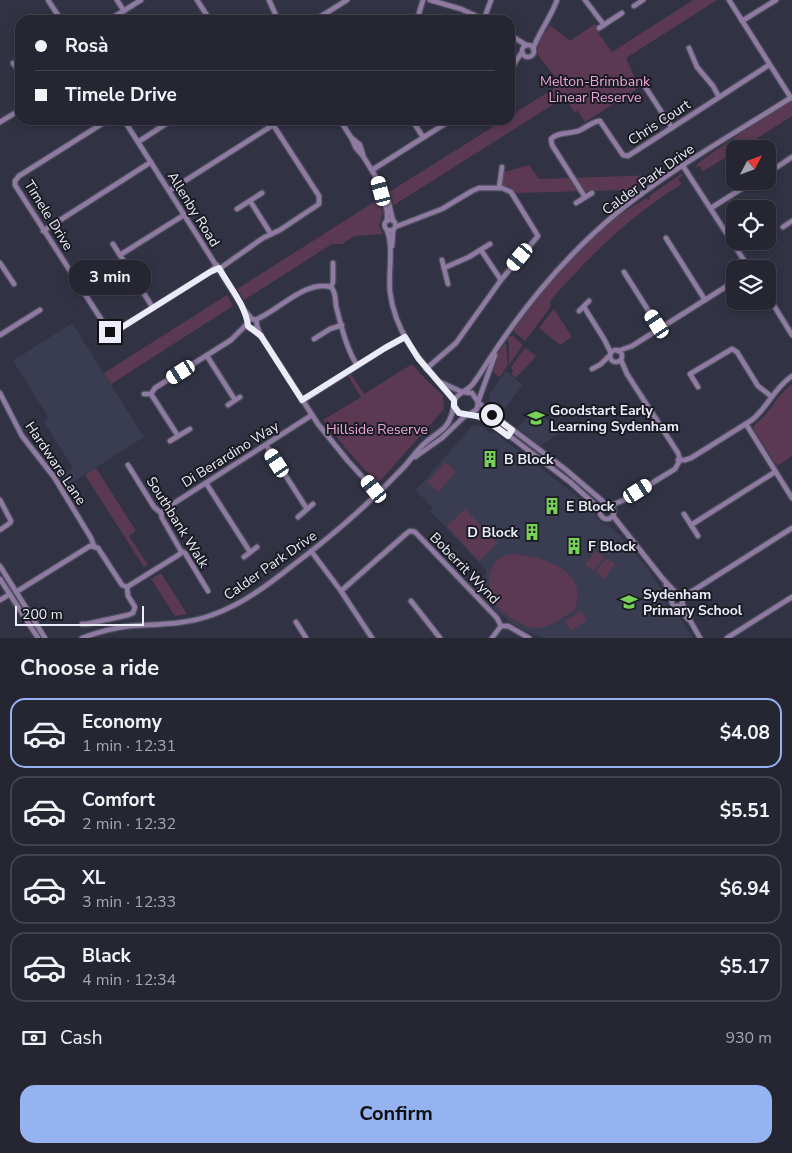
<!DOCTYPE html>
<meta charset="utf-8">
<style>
:root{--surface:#252632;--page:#2d2e3a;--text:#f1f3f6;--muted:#a3a5ac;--line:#42434d;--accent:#95b2f1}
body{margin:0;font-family:"Nunito Sans",sans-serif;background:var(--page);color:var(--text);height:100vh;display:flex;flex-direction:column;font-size:19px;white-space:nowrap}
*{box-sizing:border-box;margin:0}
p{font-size:16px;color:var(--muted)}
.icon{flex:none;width:28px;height:28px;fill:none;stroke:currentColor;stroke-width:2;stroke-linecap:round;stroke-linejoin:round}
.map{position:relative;height:638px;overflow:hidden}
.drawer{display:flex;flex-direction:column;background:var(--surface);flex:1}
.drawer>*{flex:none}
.banner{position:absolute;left:15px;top:15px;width:500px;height:110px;border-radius:15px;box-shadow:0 2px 8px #0003,0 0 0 1px var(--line);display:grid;align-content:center;height:110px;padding:0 20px;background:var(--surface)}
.needle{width:32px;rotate:49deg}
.buttons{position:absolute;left:726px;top:140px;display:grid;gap:10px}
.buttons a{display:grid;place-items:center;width:50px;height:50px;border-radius:10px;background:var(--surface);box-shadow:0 2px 8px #0003,0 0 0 1px var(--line);font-size:25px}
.scale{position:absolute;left:15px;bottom:12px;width:129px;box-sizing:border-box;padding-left:5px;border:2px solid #ebecf7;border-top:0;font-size:14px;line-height:18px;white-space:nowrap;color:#ebecf7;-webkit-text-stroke:4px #1a1b23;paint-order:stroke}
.end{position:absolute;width:22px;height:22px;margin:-11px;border:6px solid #ebecf7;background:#111;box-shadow:0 0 0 2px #111}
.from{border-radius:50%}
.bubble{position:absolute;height:35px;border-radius:15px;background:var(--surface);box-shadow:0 2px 8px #0003,0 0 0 1px var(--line);font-size:16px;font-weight:700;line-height:35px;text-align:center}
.car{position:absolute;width:15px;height:30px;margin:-15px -8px;border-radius:6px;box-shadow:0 0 4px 1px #0007;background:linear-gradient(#fff 24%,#345 0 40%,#fff 0 76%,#345 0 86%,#fff 0)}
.banner b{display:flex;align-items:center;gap:18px;height:48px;font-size:19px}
.banner b+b{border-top:1px solid var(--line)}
.banner i{width:12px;height:12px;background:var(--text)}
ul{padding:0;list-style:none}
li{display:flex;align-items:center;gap:15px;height:70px;margin:0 10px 8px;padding:0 10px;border:2px solid var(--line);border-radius:15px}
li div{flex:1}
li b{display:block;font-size:19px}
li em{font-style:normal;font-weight:700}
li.active{border-color:var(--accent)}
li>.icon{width:45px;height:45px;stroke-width:1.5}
h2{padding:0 20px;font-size:22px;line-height:60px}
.pay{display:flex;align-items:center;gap:12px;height:55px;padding:0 20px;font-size:19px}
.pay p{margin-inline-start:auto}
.action{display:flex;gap:10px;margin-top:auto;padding:10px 20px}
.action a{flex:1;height:58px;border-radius:15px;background:var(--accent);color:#111;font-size:20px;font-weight:700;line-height:58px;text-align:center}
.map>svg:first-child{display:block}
.built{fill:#3a3c52}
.green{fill:#5c3953}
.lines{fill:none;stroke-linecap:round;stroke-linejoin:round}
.minor-casing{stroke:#4f5060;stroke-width:7}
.minor{stroke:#8f7ba1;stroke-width:4.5}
.route{stroke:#ebecf7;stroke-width:6}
.labels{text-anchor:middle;stroke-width:4;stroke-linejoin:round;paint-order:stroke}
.park-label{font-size:14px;fill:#eca5d9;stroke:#1a1b23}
.street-label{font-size:14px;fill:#ebecf7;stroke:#1a1b23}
.poi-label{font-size:14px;font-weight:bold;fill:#ebecf7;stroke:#1a1b23;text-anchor:start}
</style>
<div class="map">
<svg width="792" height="638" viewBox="0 0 792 638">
<rect width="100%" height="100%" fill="#313243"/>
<g class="built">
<path d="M72,323l72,114 -79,50 -6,-10 14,-9 -29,-46 5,-4 -36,-57z"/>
<path d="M506,371l17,14 -23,30 -9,-7 -2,-13z"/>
<path d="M533,408l29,23 -22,15 -22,-18z"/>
<path d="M472,426h8l11,8 3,-2 98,76 7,13 15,8 31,36 19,28 3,13 12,10 14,22h-150l-17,-7 -12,-6 -19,-15 -19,-21 11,-18 -57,-60 3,-2 -17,-19z"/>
</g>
<g class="green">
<path d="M693,0h24l-91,58 10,23 1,8 -52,33 -7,-11 -4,1 -9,-15 -171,108 -5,-13 115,-72h6v-4l51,-32 -24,-30 2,-12 11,-17 20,16 25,-17 5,6 -1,4 13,18z"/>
<path d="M792,101v15l-49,31 -8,2v3l-32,19 -4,-5 -4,2 3,-5 43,-30z"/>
<path d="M529,165l10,14 118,-4 -30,19 -3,-4 -108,3 -6,-6 -8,-2 2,-13z"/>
<path d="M681,174l2,1 -5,4 4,5c-50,30 -94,73 -132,117l1,5 -26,35 -10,-9 -1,-2c30,-43 66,-83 106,-115 8,-6 18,-11 26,-17l2,2 2,-2 -1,-2z"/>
<path d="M379,199l4,13 -4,14 4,8 -29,2 -12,8h-10l-88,56 -7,-11z"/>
<path d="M227,295l6,11 -122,78 -7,-11z"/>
<path d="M554,309l18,28 -12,8 -21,-17z"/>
<path d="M509,336h4l10,9 -14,20v-22l-2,-3z"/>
<path d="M506,342l2,23 -8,12 -6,-3 1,-1 -4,-3 5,-14z"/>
<path d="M525,348l11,8c-6,8 -14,14 -20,22l-5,-4 2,-3 -2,-4z"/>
<path d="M412,364l16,18 15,13 1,14 -64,72h-5l-27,-30 -25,-31 38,-23 -13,-21 3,-2 13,20z"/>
<path d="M792,384v72l-15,10 -24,-38c3,-6 9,-9 13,-14 9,-11 15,-22 26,-30z"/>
<path d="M445,462l11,10 -18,20 -11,-10z"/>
<path d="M96,468l40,63 -7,5 19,29 -4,2 -59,-92z"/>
<path d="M465,509l33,34 -19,18 -32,-35z"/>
<path d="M596,551l8,6 -11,14 -8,-6z"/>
<path d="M513,554c30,3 76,15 62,55 -11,8 -25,19 -38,19 -5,0 -11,-2 -15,-4 -10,-5 -19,-10 -25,-18 -11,-15 -12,-39 5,-49 3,-1 8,-2 11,-3z"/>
<path d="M606,558l9,6 -11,15 -8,-7z"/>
<path d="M161,573l26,41 -12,2 -24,-37z"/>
<path d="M581,611l6,9 -16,11 -6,-10z"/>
</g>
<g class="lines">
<g class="minor-casing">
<g id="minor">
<path d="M48,0l13,20"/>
<path d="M117,0l7,11"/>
<path d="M197,0l13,20"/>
<path d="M269,0l9,20"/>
<path d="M430,0l31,9 24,11"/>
<path d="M585,0l19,25"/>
<path d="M729,0l62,98"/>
<path d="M634,6l9,-6"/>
<path d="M484,19l7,-19"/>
<path d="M109,20l32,-20"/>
<path d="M315,20l32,-20"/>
<path d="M417,20l6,-20"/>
<path d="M742,21l34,-21"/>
<path d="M599,28l23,-15"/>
<path d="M510,35l16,10"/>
<circle cx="528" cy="51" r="6"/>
<path d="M689,48l8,19 16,19 6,11"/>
<path d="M533,49c6,-17 18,-32 24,-49"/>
<path d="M13,63l7,10"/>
<path d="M510,70l12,-18"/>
<path d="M644,85l28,43"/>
<path d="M108,120l-89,56 -4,5v4l93,145 4,2 4,-1 94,-59 7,-7"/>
<path d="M124,120l121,191 7,8"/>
<path d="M340,120l12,19 4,9 7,8 24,39 6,26"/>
<path d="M412,120l11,17"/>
<path d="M0,122l20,-12"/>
<path d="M353,139l7,6 3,10"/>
<path d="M138,142l34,-22"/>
<path d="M683,166l62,96 2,7"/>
<path d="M372,170l79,-50"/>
<path d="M768,173l24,-16"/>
<path d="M381,188l6,24v9"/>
<path d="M499,188l3,-21"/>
<path d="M169,191l104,-66"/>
<path d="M585,197l-33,-52 -1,-6c6,-7 18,-5 27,-8 8,-3 15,-10 22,-10l23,34 5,1 141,-91"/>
<path d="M250,201l21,33"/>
<path d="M576,203l16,-10"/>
<path d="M711,208l43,-27"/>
<path d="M237,209l25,-16"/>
<circle cx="390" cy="225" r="5.5"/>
<path d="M395,227l47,-18 30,-18 7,-3h23l9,4 27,44 -37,44 -45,63 -30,26"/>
<path d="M783,227l9,-6"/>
<path d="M387,230c7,19 1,42 3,62 6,47 36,74 64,108"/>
<path d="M43,231l108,-69"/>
<path d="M666,238l39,62"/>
<path d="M113,244l40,64"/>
<path d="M392,246l1,-16"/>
<path d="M481,250l20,30"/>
<path d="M120,255l64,-40"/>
<path d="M442,260l6,24"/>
<path d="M0,263l14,21"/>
<path d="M333,263v19l-2,5c5,5 4,12 5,19 5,19 10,42 21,59"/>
<path d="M444,268l25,-11 21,-13"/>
<path d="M219,269l44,-31 17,-8 39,-26v-8l-49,-76"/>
<path d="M624,272l36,57"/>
<path d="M768,296l24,39"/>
<path d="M584,307l20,32 7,14"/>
<path d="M579,311l10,-10"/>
<circle cx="252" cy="324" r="5"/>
<path d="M255,320c24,-9 49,-40 76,-33"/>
<path d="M257,326l4,10 57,88 30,37 30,33"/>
<path d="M0,335l40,-25"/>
<path d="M314,339l16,-10 12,-4"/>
<circle cx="616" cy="356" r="6"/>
<path d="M618,351l14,-5 103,-65"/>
<path d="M207,356l28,44"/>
<path d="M592,369l9,-5 9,-9"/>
<path d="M440,382l22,10"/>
<path d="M698,387l-8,-13 42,-25 5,3 21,34 13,10"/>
<path d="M464,392l8,1 6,9 -1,7 -8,6c-5,0 -10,-1 -13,-5 -8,-14 10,-18 16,-25 5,-6 9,-13 13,-19 37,-58 80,-110 133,-154 54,-44 116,-78 174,-115"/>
<path d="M0,393l22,43 32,41 37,61 3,8"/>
<path d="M144,394h7l4,-6 76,-48 16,-16"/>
<path d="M151,394l27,42"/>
<path d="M302,401l83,-53 20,-11"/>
<path d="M478,402l10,9 77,58 42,36"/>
<path d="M478,402l17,-47"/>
<path d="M228,405l12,-8"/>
<path d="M472,414l19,8 79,60 31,28"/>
<path d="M746,424l46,74"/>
<path d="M170,441l20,-12"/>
<path d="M266,445l41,64"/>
<path d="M415,457l27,-19 24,-23"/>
<path d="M678,460h7l6,-2 61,-38c16,-13 22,-32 40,-44"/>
<path d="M128,465l26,42 7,6 1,5 19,33 4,2 23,38"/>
<path d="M206,483l44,69"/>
<path d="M0,500l11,21 -1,2 -10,7"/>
<circle cx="607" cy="512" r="7"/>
<path d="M610,506l16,-7 49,-30 5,-9 -2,-7 -51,-79 -6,-14"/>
<path d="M161,513l4,-4 147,-94"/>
<path d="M684,514l14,22"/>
<path d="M613,516l50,63 15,16"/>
<path d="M298,517l15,-13"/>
<path d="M691,525l84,-53"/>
<path d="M311,551l30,40 31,47"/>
<path d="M244,557l13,-10"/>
<path d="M0,566l45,72"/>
<path d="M0,579l38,59"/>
<path d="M666,585l6,14"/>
<path d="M341,591l66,-58 3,-2 5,1 82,86 4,8"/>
<path d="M16,592l74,-46 8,2 24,37 5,2 53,-33 1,-3"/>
<circle cx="677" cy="601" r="5.5"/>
<path d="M680,596l11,-4 101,-64"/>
<path d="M0,600l10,-6"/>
<path d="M411,601l29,37"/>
<path d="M682,603l9,19 9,16"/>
<path d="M677,606l11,13"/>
<path d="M296,622l10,16"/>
<path d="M82,624h5l41,-9 5,-2 2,-6 -7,-11 -1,-9"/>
<path d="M501,626h7l21,12"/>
<path d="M82,638c16,-6 31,-10 48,-12 28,-2 55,-1 82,-11 29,-10 56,-30 80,-49 40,-30 77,-62 111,-98 6,-6 11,-14 17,-20 16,-18 29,-14 34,-43"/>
<path d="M492,638l9,-12"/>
<path d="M727,638l65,-41"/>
</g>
</g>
<use href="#minor" class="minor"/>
</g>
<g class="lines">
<path class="route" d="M110,332l6,-1 94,-59 9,-4c10,18 27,38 29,58l13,10 41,64 83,-52 20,-11 13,21 36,42v6l5,7 23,4 26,19 4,-6 -20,-15"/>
</g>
<defs>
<g id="school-bare" transform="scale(1.35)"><path d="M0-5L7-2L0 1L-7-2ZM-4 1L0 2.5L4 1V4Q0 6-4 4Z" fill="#78d258" stroke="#1a1b23" stroke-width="2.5" paint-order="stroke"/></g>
<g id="building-bare" transform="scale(1.35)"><path d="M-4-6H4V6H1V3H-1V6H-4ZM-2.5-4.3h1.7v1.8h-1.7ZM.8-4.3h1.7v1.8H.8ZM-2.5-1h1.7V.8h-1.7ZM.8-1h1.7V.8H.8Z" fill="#78d258" stroke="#1a1b23" stroke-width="2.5" paint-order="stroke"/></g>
</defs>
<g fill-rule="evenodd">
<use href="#school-bare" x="536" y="418"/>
<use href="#building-bare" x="490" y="459"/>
<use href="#building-bare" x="552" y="506"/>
<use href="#building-bare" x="532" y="532"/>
<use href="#building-bare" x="574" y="546"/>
<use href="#school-bare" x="629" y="602"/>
</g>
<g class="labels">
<g class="park-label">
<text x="595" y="86">Melton-Brimbank<tspan x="595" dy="16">Linear Reserve</tspan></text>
<text x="377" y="434">Hillside Reserve</text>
</g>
<g class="street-label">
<text transform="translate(659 122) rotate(-33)" y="5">Chris Court</text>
<text transform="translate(648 179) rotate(-36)" y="5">Calder Park Drive</text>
<text transform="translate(194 209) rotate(58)" y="5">Allenby Road</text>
<text transform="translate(49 215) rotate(58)" y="5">Timele Drive</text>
<text transform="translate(230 454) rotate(-32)" y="5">Di Berardino Way</text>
<text transform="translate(56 463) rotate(56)" y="5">Hardware Lane</text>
<text transform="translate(178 522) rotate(58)" y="5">Southbank Walk</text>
<text transform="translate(270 565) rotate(-35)" y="5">Calder Park Drive</text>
<text transform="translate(465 568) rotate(46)" y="5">Boberrit Wynd</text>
</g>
<g class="poi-label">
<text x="550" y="415">Goodstart Early<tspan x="550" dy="16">Learning Sydenham</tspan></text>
<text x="504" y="464">B Block</text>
<text x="566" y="511">E Block</text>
<text x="518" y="537" text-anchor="end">D Block</text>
<text x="588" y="551">F Block</text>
<text x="643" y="599">Sydenham<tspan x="643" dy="16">Primary School</tspan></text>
</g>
</g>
</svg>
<div class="buttons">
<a><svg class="needle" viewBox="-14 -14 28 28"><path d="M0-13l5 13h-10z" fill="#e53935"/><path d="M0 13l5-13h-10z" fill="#a3a5ac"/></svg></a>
<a><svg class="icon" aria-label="locate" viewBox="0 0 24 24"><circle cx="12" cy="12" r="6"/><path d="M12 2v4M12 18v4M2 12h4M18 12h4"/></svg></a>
<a><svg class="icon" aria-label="layers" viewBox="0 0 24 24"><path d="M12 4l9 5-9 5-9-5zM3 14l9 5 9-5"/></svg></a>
</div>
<div class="scale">200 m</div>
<i class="end from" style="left:492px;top:415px"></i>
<i class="end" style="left:110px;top:332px"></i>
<div class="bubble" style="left:69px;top:260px;width:82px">3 min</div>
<i class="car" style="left:381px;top:191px;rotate:345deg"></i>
<i class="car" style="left:520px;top:257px;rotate:220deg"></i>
<i class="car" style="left:657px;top:324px;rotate:327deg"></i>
<i class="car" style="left:181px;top:372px;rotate:238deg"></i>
<i class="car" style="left:277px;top:463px;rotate:327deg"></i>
<i class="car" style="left:374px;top:489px;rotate:321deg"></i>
<i class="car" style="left:638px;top:491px;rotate:58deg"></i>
<div class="banner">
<b><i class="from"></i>Rosà</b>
<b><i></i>Timele Drive</b>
</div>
</div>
<section class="drawer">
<h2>Choose a ride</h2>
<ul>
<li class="active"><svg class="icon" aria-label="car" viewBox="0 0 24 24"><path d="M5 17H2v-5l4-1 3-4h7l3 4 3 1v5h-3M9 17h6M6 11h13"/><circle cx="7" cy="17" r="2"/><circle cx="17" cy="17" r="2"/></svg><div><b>Economy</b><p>1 min · 12:31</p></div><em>$4.08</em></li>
<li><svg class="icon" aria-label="car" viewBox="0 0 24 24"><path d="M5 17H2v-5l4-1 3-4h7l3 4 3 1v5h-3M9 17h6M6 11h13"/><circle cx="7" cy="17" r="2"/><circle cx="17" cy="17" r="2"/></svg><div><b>Comfort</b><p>2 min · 12:32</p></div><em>$5.51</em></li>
<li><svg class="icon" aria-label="car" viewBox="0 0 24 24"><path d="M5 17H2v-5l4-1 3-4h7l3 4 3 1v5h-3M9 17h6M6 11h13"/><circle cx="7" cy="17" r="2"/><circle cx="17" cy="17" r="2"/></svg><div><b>XL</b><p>3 min · 12:33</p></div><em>$6.94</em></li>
<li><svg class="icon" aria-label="car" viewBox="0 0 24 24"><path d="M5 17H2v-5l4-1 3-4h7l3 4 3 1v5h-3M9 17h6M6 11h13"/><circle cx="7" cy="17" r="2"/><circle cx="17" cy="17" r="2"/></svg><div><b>Black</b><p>4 min · 12:34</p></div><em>$5.17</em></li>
</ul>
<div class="pay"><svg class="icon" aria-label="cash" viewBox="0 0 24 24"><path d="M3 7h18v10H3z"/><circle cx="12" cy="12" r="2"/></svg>Cash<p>930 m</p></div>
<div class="action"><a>Confirm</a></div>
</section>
